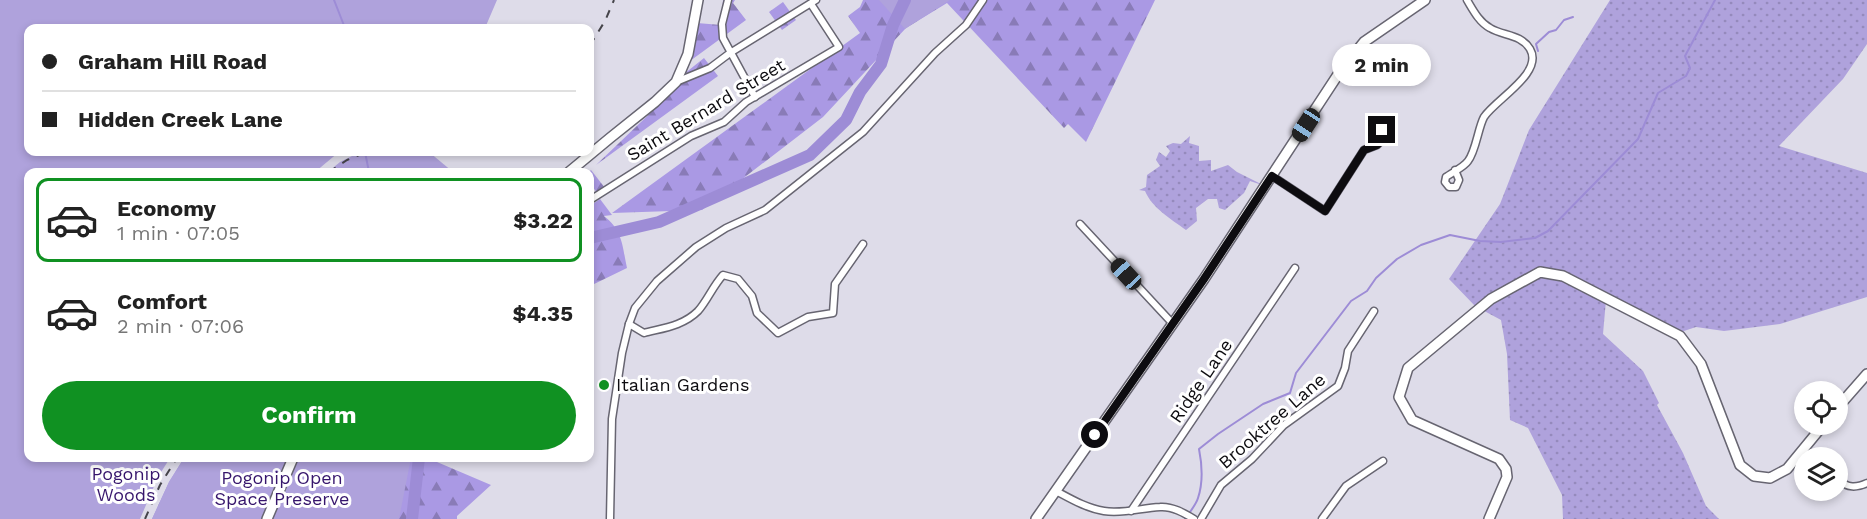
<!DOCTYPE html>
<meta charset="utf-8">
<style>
:root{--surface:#fff;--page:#f2f2f2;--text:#222;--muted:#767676;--line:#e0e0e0;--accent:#109122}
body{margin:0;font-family:"Work Sans",sans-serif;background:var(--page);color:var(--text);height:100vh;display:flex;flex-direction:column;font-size:22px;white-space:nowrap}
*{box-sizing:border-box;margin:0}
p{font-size:20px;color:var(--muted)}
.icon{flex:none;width:33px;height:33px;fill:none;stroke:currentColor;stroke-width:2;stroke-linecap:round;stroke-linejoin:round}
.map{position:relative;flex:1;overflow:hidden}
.sheet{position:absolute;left:24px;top:168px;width:570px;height:294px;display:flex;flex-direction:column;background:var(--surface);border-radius:12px;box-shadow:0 3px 9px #0003}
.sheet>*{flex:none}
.top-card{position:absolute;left:24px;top:24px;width:570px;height:132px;border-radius:12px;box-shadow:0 3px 9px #0003;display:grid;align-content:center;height:132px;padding:0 18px;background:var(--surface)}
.buttons{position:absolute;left:1794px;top:381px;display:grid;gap:12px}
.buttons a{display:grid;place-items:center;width:54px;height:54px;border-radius:50%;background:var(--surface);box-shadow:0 3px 9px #0003;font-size:30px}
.end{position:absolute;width:27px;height:27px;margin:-14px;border:8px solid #0d0c10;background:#fff;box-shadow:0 0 0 3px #fff}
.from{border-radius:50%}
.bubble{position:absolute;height:42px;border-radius:21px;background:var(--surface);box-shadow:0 3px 9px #0003;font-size:20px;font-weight:700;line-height:42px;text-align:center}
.car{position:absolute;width:18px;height:36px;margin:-18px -9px;border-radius:8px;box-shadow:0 0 4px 2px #0007;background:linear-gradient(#222 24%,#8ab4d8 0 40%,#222 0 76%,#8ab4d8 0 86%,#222 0)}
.top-card b{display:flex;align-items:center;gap:21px;height:57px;font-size:22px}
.top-card b+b{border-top:2px solid var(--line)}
.top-card i{width:15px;height:15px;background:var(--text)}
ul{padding:10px 0 0;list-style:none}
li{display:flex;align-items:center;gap:18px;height:84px;margin:0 12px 9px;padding:0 6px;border:3px solid transparent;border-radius:12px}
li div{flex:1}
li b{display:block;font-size:22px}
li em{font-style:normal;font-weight:700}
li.selected{border-color:var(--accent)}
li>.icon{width:54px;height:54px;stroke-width:1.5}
.button{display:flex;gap:12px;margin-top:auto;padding:12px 18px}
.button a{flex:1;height:69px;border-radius:36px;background:var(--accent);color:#fff;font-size:24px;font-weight:700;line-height:69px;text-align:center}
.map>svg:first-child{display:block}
.grass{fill:url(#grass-dots)}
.forest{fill:url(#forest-firs)}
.park{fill:#afa2dc}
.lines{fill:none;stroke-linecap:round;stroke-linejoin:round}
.stream{stroke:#9d8cd6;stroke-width:2}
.river{stroke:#9d8cd6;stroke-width:12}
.street-casing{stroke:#676571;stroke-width:9}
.secondary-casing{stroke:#676571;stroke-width:12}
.street{stroke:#fff;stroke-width:6}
.secondary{stroke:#fff;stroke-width:9}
.rail{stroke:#45444a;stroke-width:2;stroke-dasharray:8 8;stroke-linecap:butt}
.route{stroke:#0d0c10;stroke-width:8}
.poi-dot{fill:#109122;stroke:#fff;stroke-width:2}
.labels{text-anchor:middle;stroke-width:6;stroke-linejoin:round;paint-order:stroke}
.street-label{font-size:18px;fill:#0d0c10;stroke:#fff}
.poi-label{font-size:18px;fill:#0d0c10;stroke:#fff;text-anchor:start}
.park-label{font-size:18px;fill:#36156c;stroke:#fff}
</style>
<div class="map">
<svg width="1867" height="519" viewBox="0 0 1867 519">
<defs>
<pattern id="grass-dots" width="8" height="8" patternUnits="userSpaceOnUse" patternTransform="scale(1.5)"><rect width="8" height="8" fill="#afa2dc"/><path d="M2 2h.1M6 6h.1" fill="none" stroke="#958abc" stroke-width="1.8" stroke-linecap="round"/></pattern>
<pattern id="forest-firs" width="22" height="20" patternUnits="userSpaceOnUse" patternTransform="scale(1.5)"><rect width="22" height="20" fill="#aa99e4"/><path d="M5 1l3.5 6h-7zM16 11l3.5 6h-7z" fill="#897bb7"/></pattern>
</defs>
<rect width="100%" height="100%" fill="#dedce9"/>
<g class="grass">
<path d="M1610,0h257v44l-24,35 -64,67 88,27v124l-87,27 -56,7 -28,-4 -24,8 -66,-35 -3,34 40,37 16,32 -2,2 26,48 23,53 13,13h-156l-1,-24 -34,-67 -18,-8 -3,-66 -6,-34 -26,-14 -26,-27 51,-75 29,-74z"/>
<path d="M1190,136l-1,7 10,3v15l12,-1v11l17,-6 9,7 28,14 -15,-5 -6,12 -19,17 -6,-2 -2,-9h-9l-12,9 1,13 -11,9c-15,-11 -34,-22 -41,-39l-6,-1 7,-3 1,-12 13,-9 -4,-6 3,-8 7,5 4,-6 -4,-5 7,-3 8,1z"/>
</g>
<g class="forest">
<path d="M723,0h12l-2,3 13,17 -56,41 7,-38 24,2z"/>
<path d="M863,0h292l-69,142 -18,-18 -4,4 -117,-125 -41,25 -83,89 -121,93 -90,3 248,-180 -12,-17 12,-9z"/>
<path d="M783,2l13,18 -14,10 -13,-18z"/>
<path d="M704,58l14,18 -122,89 68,-65 20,-26z"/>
<path d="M591,170l14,18 -8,5 -7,-10 -1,-11z"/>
<path d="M600,199l12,16 -8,1c19,15 18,29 23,52l-37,18v-80z"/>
<path d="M184,458h254l-1,4 54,23 -34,31v3h-305l17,-37z"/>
</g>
<g class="park">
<path d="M0,0h497l-12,28h-457v124h311l-24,20h-287v286h142l-12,19 -18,42h-140z"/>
<path d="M879,0h71l-45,29z"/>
<path d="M360,152h69l24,20h-125l12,-10z"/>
<path d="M184,458h227l-12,61h-247l17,-37z"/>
</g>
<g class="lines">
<g class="stream">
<path d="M334,0l11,28"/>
<path d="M1538,51l-2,-7 13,-12 7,-2 8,-10 9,-3"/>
<path d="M365,152l4,20"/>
<path d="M1185,519c4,-6 11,-14 13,-21 5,-15 4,-34 1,-49l19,-15 45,-30 27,-11 6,-20 55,-72 16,-10 9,-13 21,-19 24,-14 29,-10 30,6 21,1 34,-4 13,-7 90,-92 20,-46 28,-17 4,-8 -5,-12 30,-56"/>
</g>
<g class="river">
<path d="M590,238l69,-16 151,-67 36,-35 14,-28 21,-28 12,-39 12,-25"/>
<path d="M412,519l7,-61"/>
</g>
<g class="street-casing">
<g id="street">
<path d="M728,0l-6,24 1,14 32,59"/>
<path d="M676,82l34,-14 20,-15 86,-53"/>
<path d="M1455,170l4,10 -3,7h-7l-4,-5 1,-5c7,-5 18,-10 22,-16 8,-10 10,-33 16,-44 12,-18 60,-44 46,-68 -9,-15 -27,-13 -40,-21 -11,-6 -17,-18 -23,-28"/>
<path d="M1272,176l53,35 39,-61 13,-5 6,-6 -1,-9"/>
<path d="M590,200l101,-64 33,-14 22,-20 93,-55 -28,-43"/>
<path d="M1080,224l93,100"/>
<path d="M629,324l15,9c19,-5 39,-7 54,-22 9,-10 15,-25 25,-36l15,4 14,17 5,17 21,20 30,-16 25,-4 2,-29 28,-40"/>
<path d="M1838,480c10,8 18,8 29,3"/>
<path d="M1056,491c15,8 30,17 48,20 19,3 37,-3 56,-4 12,-1 24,6 34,12"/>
<path d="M1131,511l164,-243"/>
<path d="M610,519l2,-100 10,-66 7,-29 6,-16 22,-27 39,-34 30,-19 39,-18 98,-78 72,-79 31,-28 17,-25"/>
<path d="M1201,519l20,-34 31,-26 32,-34 54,-39 7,-18 3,-17 26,-40"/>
<path d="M1322,519l24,-33 37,-25"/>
</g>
</g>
<g class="secondary-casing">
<g id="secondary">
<path d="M569,172l41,-34 45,-36 21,-20 12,-28 10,-54"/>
<path d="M1838,407l29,-33"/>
<path d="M267,519l26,-61"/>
<path d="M1036,519l168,-240 135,-206 25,-31 61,-42"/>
<path d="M1489,519l18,-42 -1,-8 -7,-10 -87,-39 -13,-23 9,-29 83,-69 49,-27 23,4 117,60 21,28 39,101 14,11 16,2 17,-9 37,-45"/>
</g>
</g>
<use href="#street" class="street"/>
<use href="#secondary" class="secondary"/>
<g class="rail">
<path d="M590,45l15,-24 9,-21"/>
<path d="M329,172l18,-12 20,-8"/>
<path d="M145,519l15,-34 17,-27"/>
</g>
</g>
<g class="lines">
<path class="route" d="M1095,435l109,-156 68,-103 53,35 39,-61 13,-5 6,-6 -1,-9"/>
</g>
<circle class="poi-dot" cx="604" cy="385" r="6"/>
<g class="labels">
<g class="street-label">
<text transform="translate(706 110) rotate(-31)" y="6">Saint Bernard Street</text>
<text transform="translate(1201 381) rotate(-56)" y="6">Ridge Lane</text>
<text transform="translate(1272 421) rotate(-41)" y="6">Brooktree Lane</text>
</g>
<g class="poi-label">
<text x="616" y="391">Italian Gardens</text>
</g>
<g class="park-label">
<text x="126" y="480">Pogonip<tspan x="126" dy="21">Woods</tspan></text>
<text x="282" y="484">Pogonip Open<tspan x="282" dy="21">Space Preserve</tspan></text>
</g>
</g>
</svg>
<div class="buttons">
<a><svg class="icon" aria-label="locate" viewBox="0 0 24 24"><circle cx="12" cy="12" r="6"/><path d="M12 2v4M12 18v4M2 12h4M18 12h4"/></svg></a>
<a><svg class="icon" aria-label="layers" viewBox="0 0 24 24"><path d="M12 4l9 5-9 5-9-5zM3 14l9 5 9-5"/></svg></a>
</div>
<i class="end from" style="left:1095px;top:435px"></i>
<i class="end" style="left:1382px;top:130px"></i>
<div class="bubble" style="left:1332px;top:44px;width:99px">2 min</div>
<i class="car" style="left:1306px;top:125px;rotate:213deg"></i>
<i class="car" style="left:1126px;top:274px;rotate:317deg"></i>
<div class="top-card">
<b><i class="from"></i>Graham Hill Road</b>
<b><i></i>Hidden Creek Lane</b>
</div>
<section class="sheet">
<ul>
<li class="selected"><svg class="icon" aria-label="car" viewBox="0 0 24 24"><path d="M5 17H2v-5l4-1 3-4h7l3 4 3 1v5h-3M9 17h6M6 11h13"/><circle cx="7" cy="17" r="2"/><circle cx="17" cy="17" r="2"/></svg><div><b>Economy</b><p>1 min · 07:05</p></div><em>$3.22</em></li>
<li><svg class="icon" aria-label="car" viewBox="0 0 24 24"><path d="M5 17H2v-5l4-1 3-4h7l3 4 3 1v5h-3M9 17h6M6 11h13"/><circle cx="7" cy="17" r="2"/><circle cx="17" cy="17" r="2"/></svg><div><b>Comfort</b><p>2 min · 07:06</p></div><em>$4.35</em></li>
</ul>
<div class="button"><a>Confirm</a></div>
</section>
</div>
